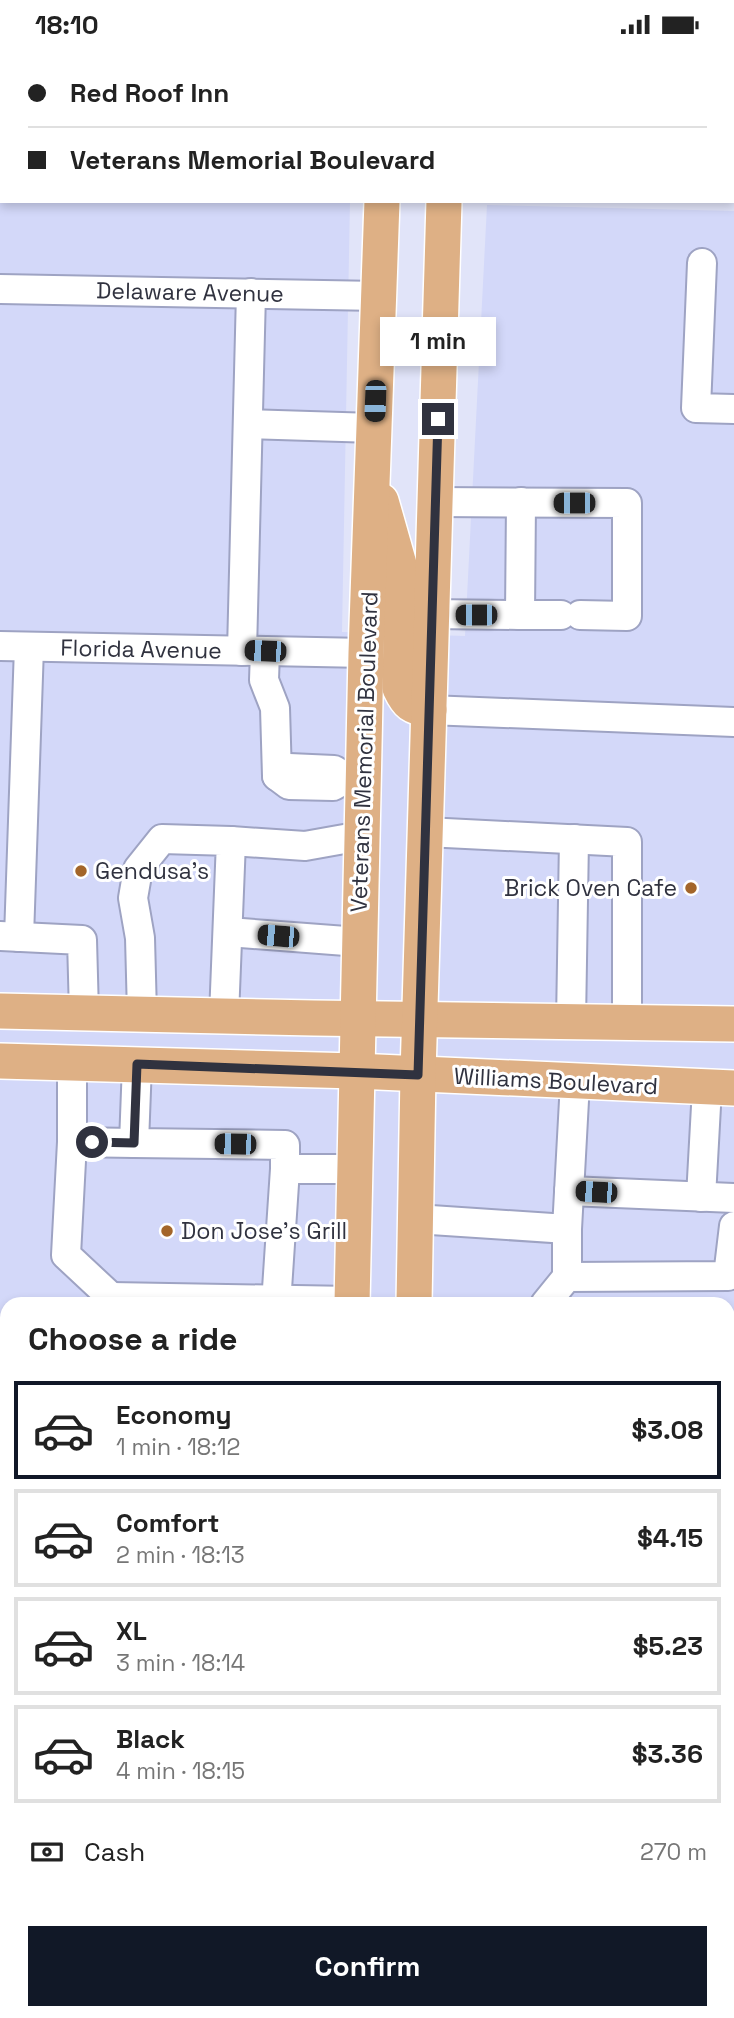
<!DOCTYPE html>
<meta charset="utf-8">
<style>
:root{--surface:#fff;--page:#f2f2f2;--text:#222;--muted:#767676;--line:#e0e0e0;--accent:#111827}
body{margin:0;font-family:"Space Grotesk",sans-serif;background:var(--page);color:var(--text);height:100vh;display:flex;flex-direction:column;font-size:26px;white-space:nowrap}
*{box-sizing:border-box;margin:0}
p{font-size:23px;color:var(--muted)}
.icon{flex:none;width:38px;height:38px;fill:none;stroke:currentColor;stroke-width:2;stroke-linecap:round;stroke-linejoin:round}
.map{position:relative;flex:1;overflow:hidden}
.sheet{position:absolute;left:0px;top:1248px;width:735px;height:723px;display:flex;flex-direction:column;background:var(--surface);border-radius:21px 21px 0 0;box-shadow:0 4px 10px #0003}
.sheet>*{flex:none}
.top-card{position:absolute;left:0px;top:0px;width:735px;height:154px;box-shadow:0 4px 10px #0003;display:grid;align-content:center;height:154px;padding:0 28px;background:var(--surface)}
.end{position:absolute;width:32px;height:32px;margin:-16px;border:9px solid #30323f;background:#fff;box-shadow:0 0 0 4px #fff}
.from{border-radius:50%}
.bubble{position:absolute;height:49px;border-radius:0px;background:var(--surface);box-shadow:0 4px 10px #0003;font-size:23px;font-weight:600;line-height:49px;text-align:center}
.car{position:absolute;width:21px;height:42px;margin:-21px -10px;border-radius:9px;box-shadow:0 0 5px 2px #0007;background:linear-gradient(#222 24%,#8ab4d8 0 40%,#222 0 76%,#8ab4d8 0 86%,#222 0)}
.top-card b{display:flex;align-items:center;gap:24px;height:66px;font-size:26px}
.top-card b+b{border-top:2px solid var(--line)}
.top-card i{width:18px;height:18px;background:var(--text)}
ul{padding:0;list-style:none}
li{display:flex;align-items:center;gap:21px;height:98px;margin:0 14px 10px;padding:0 14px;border:4px solid var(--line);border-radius:0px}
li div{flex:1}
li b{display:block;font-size:26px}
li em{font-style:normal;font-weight:600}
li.selected{border-color:var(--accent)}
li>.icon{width:63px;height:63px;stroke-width:1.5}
h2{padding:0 28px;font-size:32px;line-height:84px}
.pay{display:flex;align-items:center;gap:18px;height:77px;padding:0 28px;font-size:26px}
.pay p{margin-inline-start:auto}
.button{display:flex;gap:14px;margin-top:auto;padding:14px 28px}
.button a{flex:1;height:80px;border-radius:0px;background:var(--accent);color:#fff;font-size:28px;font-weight:600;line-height:80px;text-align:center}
.status{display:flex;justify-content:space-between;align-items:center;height:49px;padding:0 35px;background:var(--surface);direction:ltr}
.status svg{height:19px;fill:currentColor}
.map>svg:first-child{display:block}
.built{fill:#d3d8f9;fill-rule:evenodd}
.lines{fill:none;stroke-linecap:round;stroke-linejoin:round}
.minor-casing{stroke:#9ea3c3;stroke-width:32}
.major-casing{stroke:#fff;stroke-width:38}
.highway-casing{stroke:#fff;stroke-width:42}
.minor{stroke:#fff;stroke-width:28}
.major{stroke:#deb085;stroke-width:35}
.highway{stroke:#c87c33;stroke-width:38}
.route{stroke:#30323f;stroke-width:9}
.poi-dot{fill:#a3652a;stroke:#fff;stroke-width:2.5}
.labels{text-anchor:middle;stroke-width:6;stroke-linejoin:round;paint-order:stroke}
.street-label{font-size:23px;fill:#30323f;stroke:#fff}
.poi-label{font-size:23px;fill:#30323f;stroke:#fff;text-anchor:start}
</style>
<div class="status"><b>18:10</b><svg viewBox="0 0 49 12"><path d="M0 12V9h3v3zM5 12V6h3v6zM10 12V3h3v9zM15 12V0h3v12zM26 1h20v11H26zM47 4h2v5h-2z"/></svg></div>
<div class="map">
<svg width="734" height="1969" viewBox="0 0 734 1969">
<rect width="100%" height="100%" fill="#e1e4f9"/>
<path class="built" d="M0,50h2v102h348l-8,431 123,4 22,-431 247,6v1807h-734zM7,1255h721v709h-721z"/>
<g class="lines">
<g class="minor-casing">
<g id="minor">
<path d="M702,214l-6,145 38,1"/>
<path d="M0,240l379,7"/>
<path d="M248,375l126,4"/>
<path d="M435,453l192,1v113l-47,-1"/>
<path d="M432,565l88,1 1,-113"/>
<path d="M520,566h41"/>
<path d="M0,597l366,7"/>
<path d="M242,602l9,-358"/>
<path d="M265,602l-1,29 11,28 2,68"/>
<path d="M429,661l305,12"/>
<path d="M347,729l-13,-8 -45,-2 -12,8 12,9 44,1 14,-8 16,-1"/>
<path d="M426,783l201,10v180"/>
<path d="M231,792l74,5 56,-10"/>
<path d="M228,883l131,10"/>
<path d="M0,887l82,4 2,73"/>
<path d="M19,888l10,-290"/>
<path d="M142,965l-2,-76 -7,-40 5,-29 24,-30 69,2 -7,175"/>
<path d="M571,973l3,-183"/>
<path d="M72,1013v80l62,1"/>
<path d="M137,1015l-3,79 151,2v24"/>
<path d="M72,1093l-6,113 45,42"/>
<path d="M569,1142l165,7"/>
<path d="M701,1148l6,-109"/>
<path d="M416,1170l151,10 8,-147"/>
<path d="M567,1228v-48"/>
<path d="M111,1255v-7l241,4"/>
<path d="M276,1255l9,-135h69"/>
<path d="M545,1255l22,-27 161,-1 6,-50"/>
<path d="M728,1351l6,4"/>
<path d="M0,1391h7"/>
<path d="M0,1545h7"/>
<path d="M0,1746h7"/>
<path d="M512,1969v-5"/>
</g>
</g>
<g class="major-casing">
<g id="major">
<path d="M51,0l27,2"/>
<path d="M365,2l5,-2"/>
<path d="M448,2v-2"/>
<path d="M381,452l21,74 -2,113c8,17 11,18 29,22"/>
<path d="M0,962l314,7 420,6"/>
<path d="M0,1012l356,10 378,17"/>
<path d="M352,1255l14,-651 16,-452"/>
<path d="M414,1255l4,-230 26,-873"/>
<path d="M340,1969v-5"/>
<path d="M402,1969v-5"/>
</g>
</g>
<g class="highway-casing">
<g id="highway">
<path d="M679,0l22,2"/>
<path d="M733,4h1"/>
</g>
</g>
<use href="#minor" class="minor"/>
<use href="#major" class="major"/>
<use href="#highway" class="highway"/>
</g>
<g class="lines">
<path class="route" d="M92,1093l42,1 3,-79 281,11 20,-656"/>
</g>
<g class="poi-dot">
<circle cx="81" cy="822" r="7"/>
<circle cx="691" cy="839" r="7"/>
<circle cx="167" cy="1182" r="7"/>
</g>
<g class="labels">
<g class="street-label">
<text transform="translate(190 243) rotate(1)" y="8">Delaware Avenue</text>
<text transform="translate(141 600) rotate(1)" y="8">Florida Avenue</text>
<text transform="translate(364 703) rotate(-88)" y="8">Veterans Memorial Boulevard</text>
<text transform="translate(556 1032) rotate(3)" y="8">Williams Boulevard</text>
</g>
<g class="poi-label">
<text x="95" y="830">Gendusa's</text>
<text x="677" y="847" text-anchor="end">Brick Oven Cafe</text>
<text x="181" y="1190">Don Jose's Grill</text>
</g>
</g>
</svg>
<i class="end from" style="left:92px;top:1093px"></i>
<i class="end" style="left:438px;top:370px"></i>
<div class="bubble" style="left:380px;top:268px;width:116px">1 min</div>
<i class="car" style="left:375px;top:352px;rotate:182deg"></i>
<i class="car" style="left:574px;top:454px;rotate:270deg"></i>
<i class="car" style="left:476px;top:566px;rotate:270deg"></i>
<i class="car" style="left:265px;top:602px;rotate:272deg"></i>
<i class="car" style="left:278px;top:887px;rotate:275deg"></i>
<i class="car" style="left:235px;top:1095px;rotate:271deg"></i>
<i class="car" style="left:596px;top:1143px;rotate:273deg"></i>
<div class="top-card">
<b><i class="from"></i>Red Roof Inn</b>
<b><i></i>Veterans Memorial Boulevard</b>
</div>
<section class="sheet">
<h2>Choose a ride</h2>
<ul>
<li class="selected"><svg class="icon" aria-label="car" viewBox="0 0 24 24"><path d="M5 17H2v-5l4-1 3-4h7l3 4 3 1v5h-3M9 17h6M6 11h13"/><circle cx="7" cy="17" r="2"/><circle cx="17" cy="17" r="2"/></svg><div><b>Economy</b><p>1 min · 18:12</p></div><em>$3.08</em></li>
<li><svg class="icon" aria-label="car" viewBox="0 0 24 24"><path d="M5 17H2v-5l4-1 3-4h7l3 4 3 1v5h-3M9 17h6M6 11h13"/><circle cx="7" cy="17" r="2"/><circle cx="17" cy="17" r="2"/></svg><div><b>Comfort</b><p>2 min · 18:13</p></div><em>$4.15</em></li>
<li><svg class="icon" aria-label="car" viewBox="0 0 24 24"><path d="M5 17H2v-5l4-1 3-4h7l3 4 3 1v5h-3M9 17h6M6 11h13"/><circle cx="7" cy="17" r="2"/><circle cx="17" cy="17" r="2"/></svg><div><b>XL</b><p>3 min · 18:14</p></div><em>$5.23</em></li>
<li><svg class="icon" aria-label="car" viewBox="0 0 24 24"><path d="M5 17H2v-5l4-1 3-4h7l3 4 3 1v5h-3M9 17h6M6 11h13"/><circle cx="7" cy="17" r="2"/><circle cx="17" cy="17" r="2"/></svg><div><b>Black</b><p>4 min · 18:15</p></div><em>$3.36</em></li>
</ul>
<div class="pay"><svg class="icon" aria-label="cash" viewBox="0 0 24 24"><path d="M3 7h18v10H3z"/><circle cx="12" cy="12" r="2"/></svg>Cash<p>270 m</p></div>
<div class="button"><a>Confirm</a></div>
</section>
</div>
